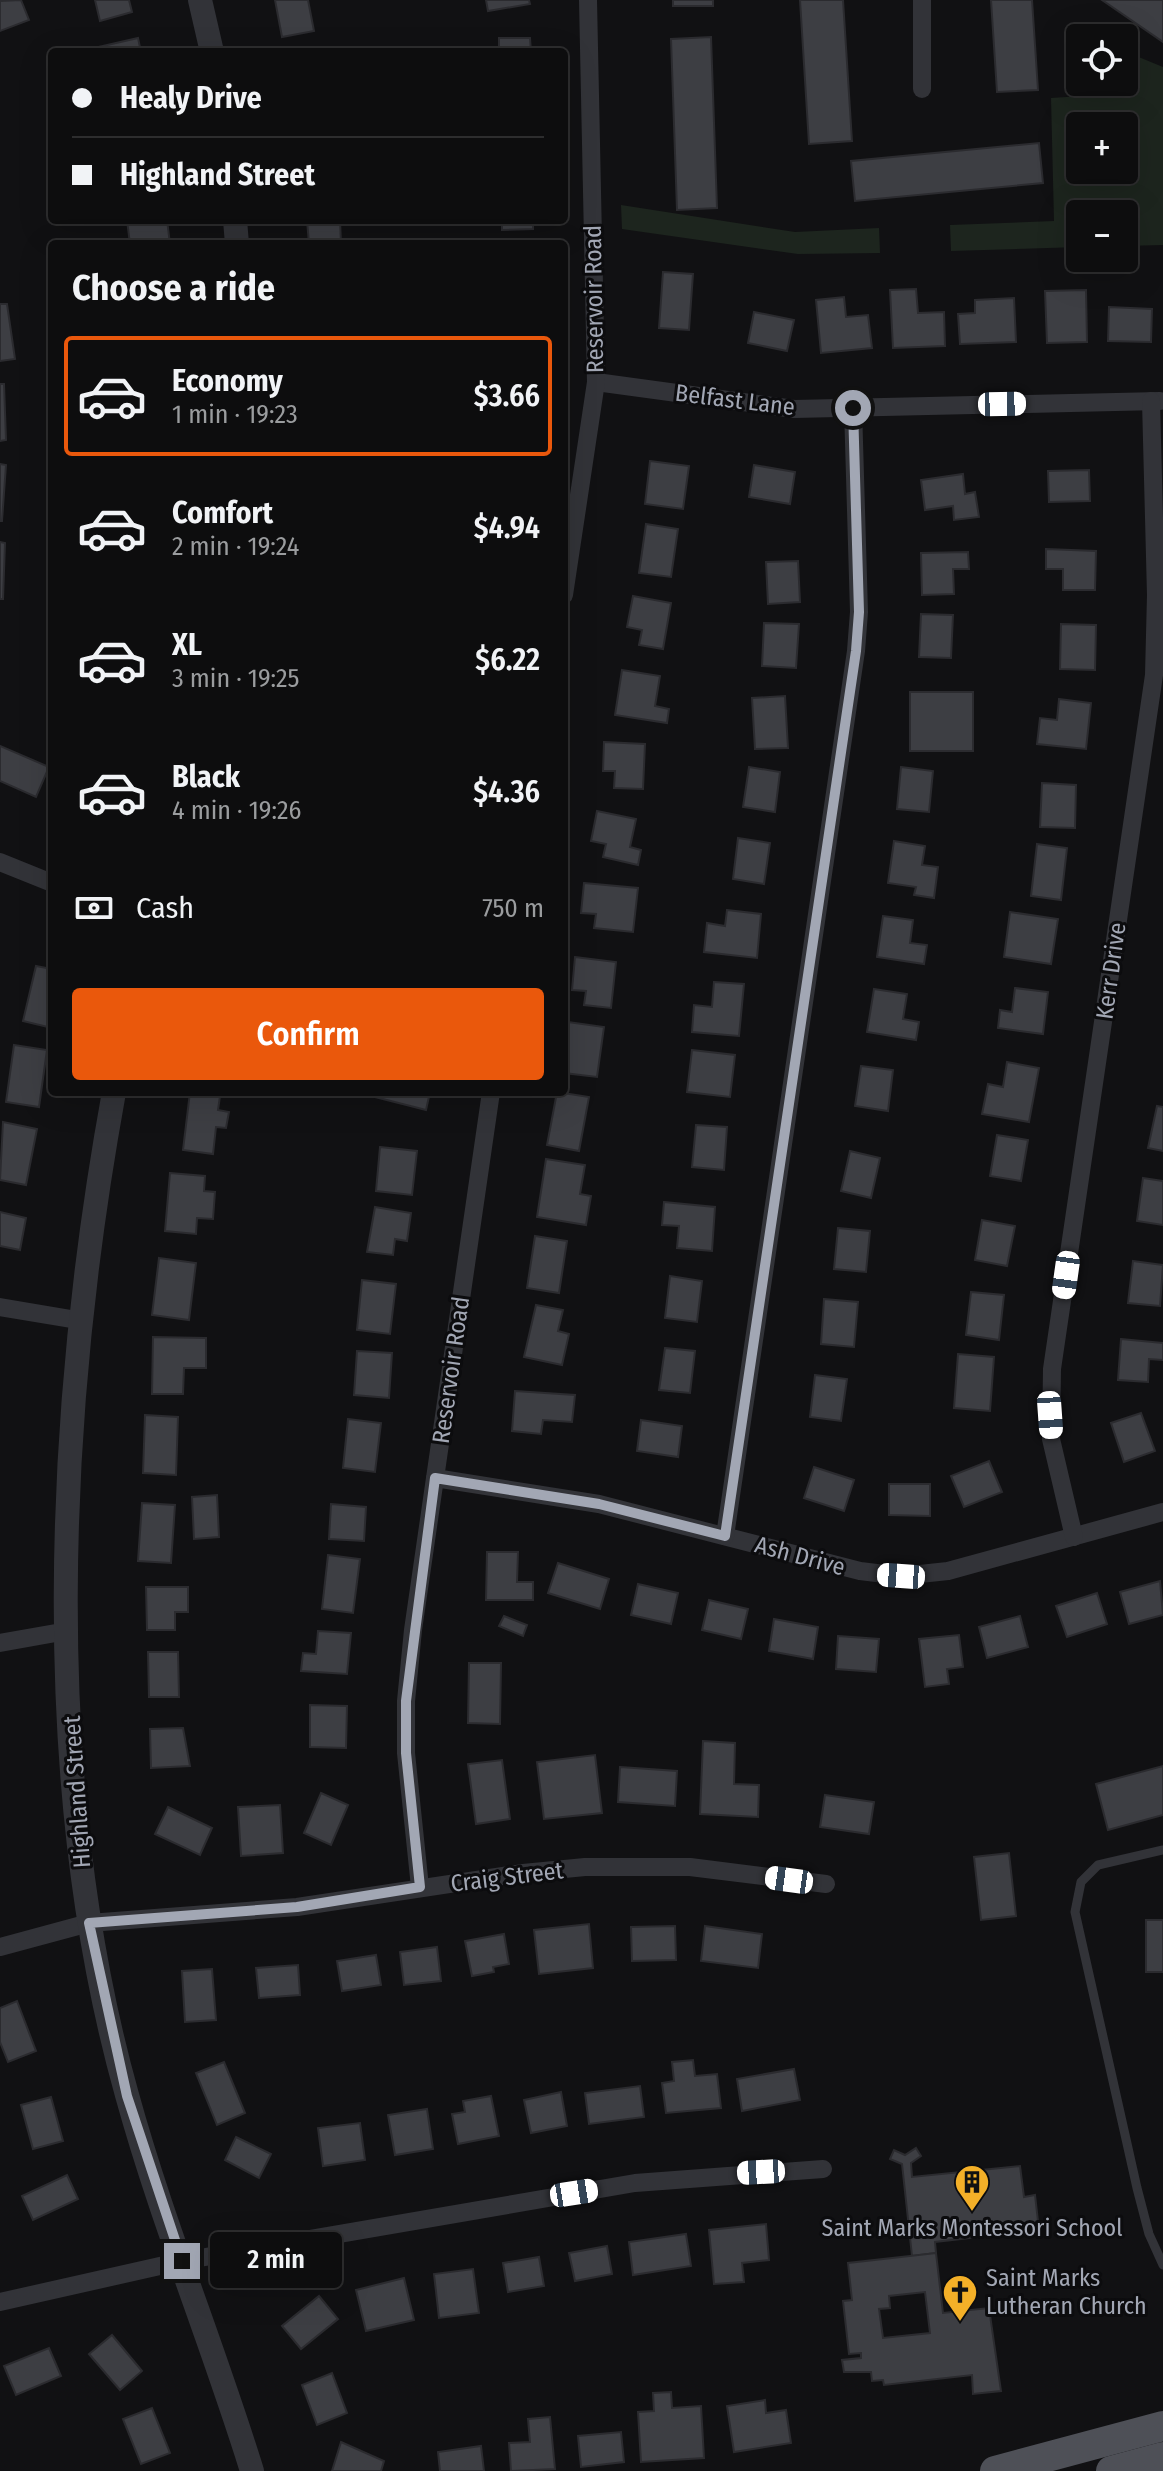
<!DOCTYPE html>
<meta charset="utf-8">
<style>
:root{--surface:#0d0d0e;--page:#1b1b1c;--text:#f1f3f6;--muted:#9a9c9e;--line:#2d2d2e;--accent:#ea580c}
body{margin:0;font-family:"Fira Sans Condensed",sans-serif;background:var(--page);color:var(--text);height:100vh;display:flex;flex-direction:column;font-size:30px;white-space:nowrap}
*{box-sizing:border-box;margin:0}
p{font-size:26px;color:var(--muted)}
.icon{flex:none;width:44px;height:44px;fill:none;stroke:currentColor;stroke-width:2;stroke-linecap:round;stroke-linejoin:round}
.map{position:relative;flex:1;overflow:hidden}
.side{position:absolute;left:48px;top:240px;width:520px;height:856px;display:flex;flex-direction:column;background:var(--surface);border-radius:8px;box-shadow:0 8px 32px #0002,0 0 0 2px var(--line)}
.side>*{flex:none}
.guide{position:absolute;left:48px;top:48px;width:520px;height:176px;border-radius:8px;box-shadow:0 8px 32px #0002,0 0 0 2px var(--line);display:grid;align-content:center;height:176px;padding:0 24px;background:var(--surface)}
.tools{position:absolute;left:1066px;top:24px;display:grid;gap:16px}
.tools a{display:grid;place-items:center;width:72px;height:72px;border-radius:8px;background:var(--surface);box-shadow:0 8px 32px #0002,0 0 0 2px var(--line);font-size:40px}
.end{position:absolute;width:36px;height:36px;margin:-18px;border:10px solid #a2a7b4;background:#111;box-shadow:0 0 0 4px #111}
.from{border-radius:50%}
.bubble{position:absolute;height:56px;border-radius:8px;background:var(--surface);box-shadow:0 8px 32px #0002,0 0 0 2px var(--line);font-size:26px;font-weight:600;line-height:56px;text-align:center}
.car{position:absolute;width:24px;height:48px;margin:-24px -12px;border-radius:10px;box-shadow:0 0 6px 2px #0007;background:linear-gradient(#fff 24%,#345 0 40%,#fff 0 76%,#345 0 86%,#fff 0)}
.guide b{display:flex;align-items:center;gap:28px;height:76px;font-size:30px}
.guide b+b{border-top:2px solid var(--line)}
.guide i{width:20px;height:20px;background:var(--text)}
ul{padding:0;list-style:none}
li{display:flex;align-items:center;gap:24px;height:120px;margin:0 16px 12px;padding:0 8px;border:4px solid transparent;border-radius:8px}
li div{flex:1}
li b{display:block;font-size:30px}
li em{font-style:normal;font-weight:600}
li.active{border-color:var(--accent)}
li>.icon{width:72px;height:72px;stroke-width:1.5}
h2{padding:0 24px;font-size:36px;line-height:96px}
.pay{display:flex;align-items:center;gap:20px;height:88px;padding:0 24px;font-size:30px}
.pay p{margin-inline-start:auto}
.button{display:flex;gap:16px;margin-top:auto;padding:16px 24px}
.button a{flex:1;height:92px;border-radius:8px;background:var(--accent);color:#fff;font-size:32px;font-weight:600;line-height:92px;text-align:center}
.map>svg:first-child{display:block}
.green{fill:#1d251e;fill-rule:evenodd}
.building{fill:#3d3e43;stroke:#2b2b2f;stroke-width:2;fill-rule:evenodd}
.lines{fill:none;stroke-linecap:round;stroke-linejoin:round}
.service{stroke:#323338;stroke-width:9}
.minor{stroke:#323338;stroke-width:18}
.tertiary{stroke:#323338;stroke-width:24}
.primary{stroke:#4e5057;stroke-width:30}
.route{stroke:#a2a7b4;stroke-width:10}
.labels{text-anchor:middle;stroke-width:6;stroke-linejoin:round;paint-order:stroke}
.street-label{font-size:24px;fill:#a2a7b4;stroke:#0c0c0e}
.poi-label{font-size:24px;fill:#a2a7b4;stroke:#0c0c0e}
</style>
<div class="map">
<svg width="1163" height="2471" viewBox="0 0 1163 2471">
<rect width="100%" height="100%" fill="#111113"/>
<g class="green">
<path d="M1124,51l39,16v178l-39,1v-32h-44v33l-129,4 -1,-26 104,-4 -3,-123 46,-3v-13h27zM1080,126h44v44h-44z"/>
<path d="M621,205l174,27 84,-4 1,25 -82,1 -176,-25z"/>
</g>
<g class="building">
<path d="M21,0l8,20 -29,11v-30z"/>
<path d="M95,0h34l3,12 -32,9z"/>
<path d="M275,0h33l6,31 -32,6z"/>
<path d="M486,0h43l1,4 -42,7z"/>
<rect x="673" y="0" width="40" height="6"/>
<path d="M800,0h43l9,141 -43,3z"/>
<path d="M991,0h41l6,90 -41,2z"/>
<path d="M1102,0h61v42z"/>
<path d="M711,37l6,171 -40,2 -6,-171z"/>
<path d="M138,38l3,14h-46l-1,-4z"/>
<path d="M499,38h31l1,14h-32z"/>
<path d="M1039,143l4,40 -188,18 -4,-40z"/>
<path d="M127,220h40l3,24h-40z"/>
<path d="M307,220h33l1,24h-32z"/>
<path d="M502,220h31v9l-31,1z"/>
<path d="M663,272l30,2 -4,56 -30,-2z"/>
<path d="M916,289l2,24 26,-1 1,34 -52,2 -3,-58z"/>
<path d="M1086,290l1,52 -40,1 -2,-52z"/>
<path d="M844,297l2,20 22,-2 4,33 -51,5 -5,-53z"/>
<path d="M1014,298l2,44 -56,2 -2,-30 17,-1v-13z"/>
<path d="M0,304h7l8,55 -15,2z"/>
<path d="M1109,307l43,2 -1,33 -43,-1z"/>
<path d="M754,312l40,8 -7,31 -39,-8z"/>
<path d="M0,384h4l2,56 -6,1z"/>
<path d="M650,461l39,5 -6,43 -38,-5z"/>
<path d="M0,464l6,1 -4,56h-2z"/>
<path d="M754,465l41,7 -5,32 -41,-7z"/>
<path d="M1089,470l1,31 -41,1 -1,-31z"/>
<path d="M963,474l2,20 10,-2 4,25 -25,3 -1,-14 -28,4 -4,-30z"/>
<path d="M646,524l32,5 -7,48 -32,-4z"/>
<path d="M0,542l5,1 -2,56h-3z"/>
<path d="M1046,549l50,2 -1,39h-32v-21h-17z"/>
<path d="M968,552l1,17h-16l1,25 -32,1 -1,-42z"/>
<path d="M798,561l2,41 -32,2 -2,-42z"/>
<path d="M633,596l38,7 -8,46 -24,-4 3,-15 -15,-3z"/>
<path d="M921,614l32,1 -2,43 -32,-1z"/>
<path d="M764,623l35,1 -3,44 -34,-2z"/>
<path d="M1061,624l35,1 -1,45 -35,-1z"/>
<path d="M622,670l38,6 -5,30 14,3 -2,14 -52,-8z"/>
<rect x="910" y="692" width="63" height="59"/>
<path d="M785,696l3,52 -33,1 -3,-51z"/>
<path d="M1059,699l32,4 -5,46 -49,-5 3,-26 17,2z"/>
<path d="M604,742l41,2 -2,45 -29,-1 1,-17h-12z"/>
<path d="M0,746l49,21 -13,30 -36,-16z"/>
<path d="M749,767l31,5 -5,40 -32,-5z"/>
<path d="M901,767l32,4 -4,41 -32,-3z"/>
<path d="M1042,783l34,2 -1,43 -35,-1z"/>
<path d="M597,811l39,8 -6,28 11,3 -3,15 -35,-8 3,-13 -15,-3z"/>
<path d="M738,838l32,5 -6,41 -31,-5z"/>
<path d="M894,841l31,5 -3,19 16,2 -4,31 -20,-3 2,-8 -28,-4z"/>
<path d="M1037,844l30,4 -6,52 -30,-4z"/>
<path d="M584,883l54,5 -5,44 -39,-4 2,-14 -15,-1z"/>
<path d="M727,910l34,4 -4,44 -53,-6 3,-29 18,3z"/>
<path d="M1010,912l48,7 -7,45 -47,-7z"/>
<path d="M883,916l30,4 -3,23 17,2 -3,19 -47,-7z"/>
<path d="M575,957l41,5 -5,46 -27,-3 2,-14 -14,-1z"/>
<path d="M36,966l16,3v59l-29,-7z"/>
<path d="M714,982l30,2 -5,52 -47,-4 2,-27 18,2z"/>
<path d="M1015,988l33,4 -5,42 -45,-6 2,-18 12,2z"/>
<path d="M874,989l33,5 -4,25 16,3 -3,18 -49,-8z"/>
<path d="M568,1022l36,5 -7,50 -33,-4z"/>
<path d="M14,1045l33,5 -8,57 -33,-5z"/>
<path d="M692,1050l43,5 -5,42 -43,-5z"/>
<path d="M1007,1062l32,6 -10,54 -47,-8 6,-30 15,3z"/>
<path d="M861,1066l32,4 -5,41 -33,-5z"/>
<path d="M190,1092l30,4 -2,14 11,2 -3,16 -10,-1 -3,27 -30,-4z"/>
<path d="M376,1092h54l-4,18 -51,-13z"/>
<path d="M557,1092l32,5 -10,54 -32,-6z"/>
<path d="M1157,1106l6,1v44l-15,-3z"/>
<path d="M3,1122l34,7 -11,56 -26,-5z"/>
<path d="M696,1125l31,2 -3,43 -32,-3z"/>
<path d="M997,1135l31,5 -7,41 -31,-5z"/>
<path d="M380,1147l37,4 -5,44 -36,-4z"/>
<path d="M850,1151l30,7 -9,40 -30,-7z"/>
<path d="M546,1159l39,6 -5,29 11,2 -5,29 -49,-8z"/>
<path d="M170,1173l35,3 -1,15 11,1 -2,27 -16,-1 -1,16 -31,-3z"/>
<path d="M1143,1178l20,3v44l-26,-4z"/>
<path d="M664,1202l51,5 -3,44 -35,-3 2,-22 -17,-1z"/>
<path d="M375,1207l36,6 -4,28 -12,-2 -2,16 -26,-3z"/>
<path d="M0,1212l26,6 -6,32 -20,-4z"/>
<path d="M982,1220l33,6 -8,40 -32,-6z"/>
<path d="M838,1228l32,3 -4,41 -32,-3z"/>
<path d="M535,1236l32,5 -8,52 -32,-5z"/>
<path d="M159,1258l37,5 -7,57 -37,-5z"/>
<path d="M1133,1261l30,4 -3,41 -32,-3z"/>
<path d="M670,1276l32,5 -5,41 -32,-4z"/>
<path d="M362,1280l34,4 -6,50 -33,-4z"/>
<path d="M971,1292l33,3 -5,45 -33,-5z"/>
<path d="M824,1299l34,3 -4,45 -33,-3z"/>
<path d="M536,1305l27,5 -5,21 11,3 -7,31 -38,-8z"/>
<path d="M153,1337l53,1v30h-22l-1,26h-31z"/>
<path d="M1121,1339l42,4v17l-14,-1 -1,23 -30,-2z"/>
<path d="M665,1348l30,3 -5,42 -31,-3z"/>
<path d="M357,1351l35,2 -3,45 -35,-3z"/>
<path d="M958,1354l36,3 -4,54 -36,-3z"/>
<path d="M815,1375l32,4 -6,42 -31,-4z"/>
<path d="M515,1391l60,4 -3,27 -29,-2 -2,14 -29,-3z"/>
<path d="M1141,1413l14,38 -31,11 -13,-39z"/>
<path d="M145,1415l33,2 -2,58 -33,-2z"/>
<path d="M348,1419l33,4 -6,49 -32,-4z"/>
<path d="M641,1420l41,6 -4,31 -41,-6z"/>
<path d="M989,1461l13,31 -38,15 -13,-31z"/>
<path d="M814,1467l40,13 -10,31 -40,-13z"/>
<path d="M889,1484h41v32l-41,-1z"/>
<path d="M217,1495l2,42 -25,2 -2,-42z"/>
<path d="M142,1503l33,2 -4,58 -33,-2z"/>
<path d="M331,1504l35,3 -2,34 -35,-2z"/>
<path d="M487,1552h31l-1,30h16v18h-47z"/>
<path d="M328,1555l32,4 -7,54 -31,-4z"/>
<path d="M558,1563l51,16 -9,30 -52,-16z"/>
<path d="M1160,1581l3,34 -34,9 -9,-32z"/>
<path d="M638,1584l40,9 -7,31 -40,-9z"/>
<path d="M146,1587h42v25h-13v18h-28z"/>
<path d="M1097,1593l10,31 -40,13 -11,-31z"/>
<path d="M709,1600l39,9 -7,30 -39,-9z"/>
<path d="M504,1616l23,9 -4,11 -24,-10z"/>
<path d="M1020,1616l8,31 -41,11 -8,-31z"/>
<path d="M774,1619l44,8 -5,32 -44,-8z"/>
<path d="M318,1631l33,2 -4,41 -46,-3 2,-18 13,1z"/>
<path d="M959,1635l4,32 -16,2 2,15 -24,3 -6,-48z"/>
<path d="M838,1636l41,3 -3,33 -40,-3z"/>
<path d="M148,1652h30l1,45h-30z"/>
<path d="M469,1663h32l-1,61 -32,-1z"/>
<path d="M310,1705l37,1 -1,42 -36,-1z"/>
<path d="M183,1728l7,38 -39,2 -1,-39z"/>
<path d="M703,1741l32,2 -1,41 25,1 -1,32 -58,-3z"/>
<path d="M595,1755l7,58 -58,6 -7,-57z"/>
<path d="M502,1760l8,59 -34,5 -8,-60z"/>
<path d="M1163,1766v49l-55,15 -12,-46z"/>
<path d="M620,1767l57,4 -2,35 -57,-4z"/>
<path d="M321,1793l27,12 -17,40 -27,-12z"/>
<path d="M825,1795l49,7 -5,32 -49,-7z"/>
<path d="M280,1805l3,48 -42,3 -3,-49z"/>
<path d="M168,1807l44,21 -12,27 -45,-21z"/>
<path d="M1009,1853l7,63 -35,4 -7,-63z"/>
<rect x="1146" y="1920" width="17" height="52"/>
<path d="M589,1924l4,44 -54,6 -5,-44z"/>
<path d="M675,1926l1,34 -44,1 -1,-34z"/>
<path d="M705,1926l57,8 -4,34 -57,-7z"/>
<path d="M504,1934l5,30 -16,3 1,5 -22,4 -7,-35z"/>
<path d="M437,1947l4,34 -37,4 -4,-33z"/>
<path d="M376,1955l5,30 -39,6 -5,-30z"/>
<path d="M298,1965l2,30 -41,3 -3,-30z"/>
<path d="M212,1969l4,51 -31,2 -3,-51z"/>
<path d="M17,2001l19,50 -28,11 -8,-20v-34z"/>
<path d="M693,2060l2,16 22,-2 4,34 -55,5 -4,-30 12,-2 -2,-19z"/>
<path d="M224,2062l21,51 -28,12 -21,-52z"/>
<path d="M794,2069l6,31 -58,11 -5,-32z"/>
<path d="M640,2086l4,31 -55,7 -4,-31z"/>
<path d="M561,2092l6,34 -36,7 -7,-33z"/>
<path d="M491,2096l8,40 -41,8 -6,-30 13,-2 -2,-11z"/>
<path d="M51,2097l12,44 -30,8 -12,-44z"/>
<path d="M427,2109l6,40 -38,6 -7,-40z"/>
<path d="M360,2123l5,37 -42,6 -5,-38z"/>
<path d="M236,2137l35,17 -12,24 -34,-18z"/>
<path d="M916,2148l5,8 -10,7 1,14 108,-11 4,31 11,-2 4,35 -104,12 1,11 -24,3 -10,-92 -12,-5 4,-9 11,5z"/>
<path d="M67,2175l11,24 -45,21 -11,-24z"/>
<path d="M766,2224l3,36 -27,3 2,19 -30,2 -5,-54z"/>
<path d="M686,2234l5,32 -58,9 -4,-33z"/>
<path d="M607,2246l5,28 -37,7 -6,-28z"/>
<path d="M936,2253l7,60 46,-5 12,83 -28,3 -1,-19 -88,10 -1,-5 -11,1 -1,-9h-27l-2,-12 19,-2v-5l-12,1 -6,-53 9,-1 -4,-37zM925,2292l5,41 -47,5 -4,-29 11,-1 -1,-12z"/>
<path d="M539,2257l5,29 -36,6 -5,-29z"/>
<path d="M473,2269l6,44 -40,5 -5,-44z"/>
<path d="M404,2278l10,42 -48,11 -10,-41z"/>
<path d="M319,2296l19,23 -37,30 -19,-23z"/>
<path d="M112,2335l30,36 -22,19 -31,-36z"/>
<path d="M49,2348l12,28 -45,19 -12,-29z"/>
<path d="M332,2373l15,40 -30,12 -15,-40z"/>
<path d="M671,2392l1,16 29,-2 3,52 -63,4 -3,-50 16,-1 -1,-18z"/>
<path d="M765,2400l1,13 20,-3 5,33 -57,9 -7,-46z"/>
<path d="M152,2408l18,45 -29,11 -18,-45z"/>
<path d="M550,2417l5,52 -44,2 -2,-28 21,-1 -2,-23z"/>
<path d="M621,2432l3,30 -43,5 -3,-31z"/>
<path d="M341,2442l43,19 -3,10h-49z"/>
<path d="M481,2446l3,25h-44l-2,-19z"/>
</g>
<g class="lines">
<path class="service" d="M1163,1850l-65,15 -17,17 -6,30 62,276 12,46 14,31"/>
<g class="minor">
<path d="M922,0v89"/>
<path d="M596,382l198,27 366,-8"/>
<path d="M564,595l32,-213 -8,-382"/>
<path d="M0,862l52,21"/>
<path d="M0,1307l83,14"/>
<path d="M435,1478l164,26 261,67 41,5 47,-5 215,-59"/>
<path d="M725,1536l131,-885 3,-39 -6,-204"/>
<path d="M1074,1537l-23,-98 1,-70 102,-694 2,-80 -5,-194"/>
<path d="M0,1643l67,-12"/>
<path d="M420,1887l-14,-134v-52l7,-71 78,-538"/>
<path d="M0,1947l89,-24 208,-16 226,-34 62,-6h105l136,17"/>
<path d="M0,2302l182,-41 453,-78 188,-14"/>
</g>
<g class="tertiary">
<path d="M200,0l12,52"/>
<path d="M235,220l2,24"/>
<path d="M114,1092c-58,318 -75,690 13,1003 35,127 86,250 125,376"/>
</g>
<g class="primary">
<path d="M995,2471l168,-45"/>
<path d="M1111,2471l52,-14"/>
</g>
</g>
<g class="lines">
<path class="route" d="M182,2261l-55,-165 -38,-173 208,-16 123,-20 -14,-134v-52l29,-223 164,26 126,32 131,-885 3,-39 -6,-204"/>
</g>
<defs>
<g id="building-pin" transform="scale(1.8)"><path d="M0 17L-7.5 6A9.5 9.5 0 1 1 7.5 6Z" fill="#f4b028" stroke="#0c0c0e"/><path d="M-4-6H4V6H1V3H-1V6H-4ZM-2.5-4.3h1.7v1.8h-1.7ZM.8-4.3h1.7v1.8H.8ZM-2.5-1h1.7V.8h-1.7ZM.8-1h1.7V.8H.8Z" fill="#111"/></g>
<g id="church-pin" transform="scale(1.8)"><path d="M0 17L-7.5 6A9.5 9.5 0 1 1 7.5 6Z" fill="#f4b028" stroke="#0c0c0e"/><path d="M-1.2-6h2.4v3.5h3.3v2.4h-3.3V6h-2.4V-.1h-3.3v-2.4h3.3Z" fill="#111"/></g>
</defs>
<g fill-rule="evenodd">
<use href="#building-pin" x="972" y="2182"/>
<use href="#church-pin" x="960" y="2292"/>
</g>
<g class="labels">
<g class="street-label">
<text transform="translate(594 299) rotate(-91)" y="8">Reservoir Road</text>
<text transform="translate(735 400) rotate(7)" y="8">Belfast Lane</text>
<text transform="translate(1111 971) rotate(-82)" y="8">Kerr Drive</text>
<text transform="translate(451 1370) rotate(-82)" y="8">Reservoir Road</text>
<text transform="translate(800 1556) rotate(15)" y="8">Ash Drive</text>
<text transform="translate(77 1792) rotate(-94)" y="8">Highland Street</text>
<text transform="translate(507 1877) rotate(-7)" y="8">Craig Street</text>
</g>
<g class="poi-label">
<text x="972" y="2236">Saint Marks Montessori School</text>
<text x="986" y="2286" text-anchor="start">Saint Marks<tspan x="986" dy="28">Lutheran Church</tspan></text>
</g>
</g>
</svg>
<div class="tools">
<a><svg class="icon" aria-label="locate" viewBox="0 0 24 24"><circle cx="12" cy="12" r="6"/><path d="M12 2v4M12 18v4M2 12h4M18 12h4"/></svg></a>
<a>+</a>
<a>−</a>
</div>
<i class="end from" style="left:853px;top:408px"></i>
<i class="end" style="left:182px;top:2261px"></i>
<div class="bubble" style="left:210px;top:2232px;width:132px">2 min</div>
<i class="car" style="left:1002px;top:404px;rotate:89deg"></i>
<i class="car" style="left:1066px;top:1275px;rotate:188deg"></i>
<i class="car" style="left:1050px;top:1415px;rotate:176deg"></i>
<i class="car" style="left:901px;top:1576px;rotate:274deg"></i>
<i class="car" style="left:789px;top:1880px;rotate:278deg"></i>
<i class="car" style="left:761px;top:2172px;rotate:267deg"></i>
<i class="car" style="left:574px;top:2193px;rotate:81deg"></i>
<div class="guide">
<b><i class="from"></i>Healy Drive</b>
<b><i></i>Highland Street</b>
</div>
<section class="side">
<h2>Choose a ride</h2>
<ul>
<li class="active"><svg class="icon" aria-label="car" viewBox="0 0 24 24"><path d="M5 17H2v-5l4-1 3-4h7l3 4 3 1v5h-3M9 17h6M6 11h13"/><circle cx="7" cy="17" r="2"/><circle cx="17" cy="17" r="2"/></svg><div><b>Economy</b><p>1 min · 19:23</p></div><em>$3.66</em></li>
<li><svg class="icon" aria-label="car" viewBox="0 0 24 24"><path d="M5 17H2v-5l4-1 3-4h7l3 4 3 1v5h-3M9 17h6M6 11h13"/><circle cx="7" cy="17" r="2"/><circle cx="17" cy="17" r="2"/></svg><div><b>Comfort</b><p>2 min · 19:24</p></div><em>$4.94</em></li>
<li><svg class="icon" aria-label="car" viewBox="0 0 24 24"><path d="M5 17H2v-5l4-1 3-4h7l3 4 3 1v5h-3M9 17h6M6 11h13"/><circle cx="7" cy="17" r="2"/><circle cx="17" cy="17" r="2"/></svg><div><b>XL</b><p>3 min · 19:25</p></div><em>$6.22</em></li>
<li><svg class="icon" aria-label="car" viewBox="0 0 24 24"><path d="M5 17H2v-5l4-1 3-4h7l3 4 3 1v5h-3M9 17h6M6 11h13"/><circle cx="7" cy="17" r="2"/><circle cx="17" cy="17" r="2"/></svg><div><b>Black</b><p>4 min · 19:26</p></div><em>$4.36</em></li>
</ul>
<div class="pay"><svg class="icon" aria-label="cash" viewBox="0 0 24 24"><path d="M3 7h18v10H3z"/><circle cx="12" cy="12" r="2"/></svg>Cash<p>750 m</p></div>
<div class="button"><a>Confirm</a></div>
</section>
</div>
